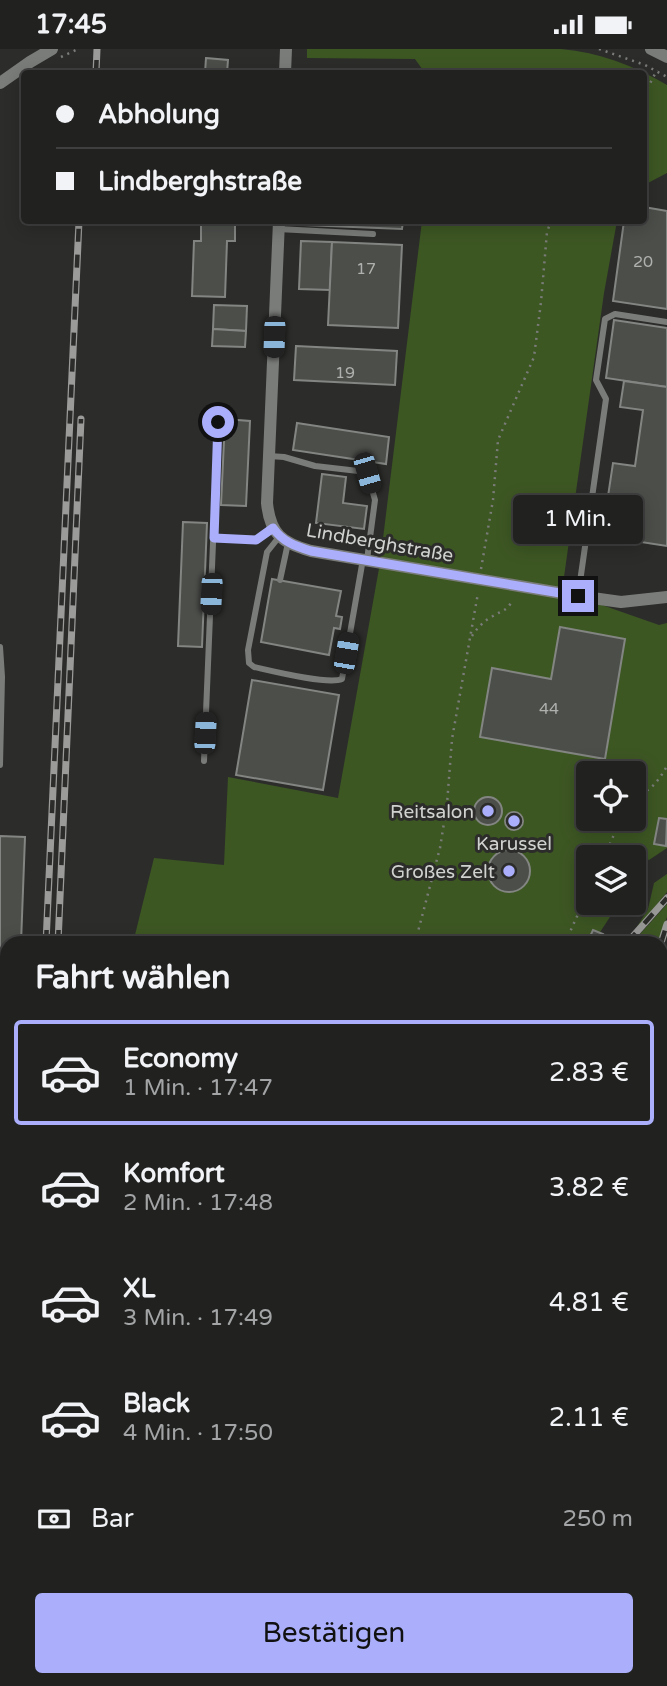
<!DOCTYPE html>
<html lang="de">
<meta charset="utf-8">
<style>
:root{--surface:#212220;--page:#292a29;--text:#f1f3f6;--muted:#a2a4a5;--line:#3e3f3e;--accent:#abaffb}
body{margin:0;font-family:"Varela Round",sans-serif;background:var(--page);color:var(--text);height:100vh;display:flex;flex-direction:column;font-size:26px;white-space:nowrap}
*{box-sizing:border-box;margin:0}
p{font-size:23px;color:var(--muted)}
.icon{flex:none;width:38px;height:38px;fill:none;stroke:currentColor;stroke-width:2;stroke-linecap:round;stroke-linejoin:round}
.map{position:relative;flex:1;overflow:hidden}
.details{position:absolute;left:0px;top:887px;width:668px;height:751px;display:flex;flex-direction:column;background:var(--surface);border-radius:21px 21px 0 0;box-shadow:0 4px 18px #0003,0 0 0 2px var(--line)}
.details>*{flex:none}
.top-card{position:absolute;left:21px;top:21px;width:626px;height:154px;border-radius:7px;box-shadow:0 4px 18px #0003,0 0 0 2px var(--line);display:grid;align-content:center;height:154px;padding:0 35px;background:var(--surface)}
.controls{position:absolute;left:576px;top:712px;display:grid;gap:14px}
.controls a{display:grid;place-items:center;width:70px;height:70px;border-radius:7px;background:var(--surface);box-shadow:0 4px 18px #0003,0 0 0 2px var(--line);font-size:35px}
.end{position:absolute;width:32px;height:32px;margin:-16px;border:9px solid #abaffb;background:#111;box-shadow:0 0 0 4px #111}
.from{border-radius:50%}
.bubble{position:absolute;height:49px;border-radius:7px;background:var(--surface);box-shadow:0 4px 18px #0003,0 0 0 2px var(--line);font-size:23px;font-weight:600;line-height:49px;text-align:center}
.car{position:absolute;width:21px;height:42px;margin:-21px -10px;border-radius:9px;box-shadow:0 0 5px 2px #0007;background:linear-gradient(#222 24%,#8ab4d8 0 40%,#222 0 76%,#8ab4d8 0 86%,#222 0)}
.top-card b{display:flex;align-items:center;gap:24px;height:66px;font-size:26px}
.top-card b+b{border-top:2px solid var(--line)}
.top-card i{width:18px;height:18px;background:var(--text)}
ul{padding:0;list-style:none}
li{display:flex;align-items:center;gap:21px;height:105px;margin:0 14px 10px;padding:0 21px;border:4px solid transparent;border-radius:7px}
li div{flex:1}
li b{display:block;font-size:26px}
li em{font-style:normal;font-weight:600}
li.on{border-color:var(--accent)}
li>.icon{width:63px;height:63px;stroke-width:1.5}
h2{padding:0 35px;font-size:32px;line-height:84px}
.pay{display:flex;align-items:center;gap:18px;height:77px;padding:0 35px;font-size:26px}
.pay p{margin-inline-start:auto}
.button{display:flex;gap:14px;margin-top:auto;padding:14px 35px}
.button a{flex:1;height:80px;border-radius:7px;background:var(--accent);color:#111;font-size:28px;font-weight:600;line-height:80px;text-align:center}
.status{display:flex;justify-content:space-between;align-items:center;height:49px;padding:0 35px;background:var(--surface);direction:ltr}
.status svg{height:19px;fill:currentColor}
.map>svg:first-child{display:block}
.green{fill:#3d5723;fill-rule:evenodd}
.building{fill:#4c4e4a;stroke:#828581;stroke-width:2}
.lines{fill:none;stroke-linecap:round;stroke-linejoin:round}
.path{stroke:#7a7c79;stroke-width:2.5;stroke-dasharray:2 5;stroke-linecap:butt}
.lane{stroke:#7a7c79;stroke-width:6}
.street{stroke:#7a7c79;stroke-width:12}
.highway{stroke:#91c360;stroke-width:21}
.rail-casing{stroke:#9b9c9a;stroke-width:7}
.rail{stroke:#2c2d2a;stroke-width:4.5;stroke-dasharray:13;stroke-linecap:butt}
.route{stroke:#abaffb;stroke-width:9}
.poi-dot{fill:#abaffb;stroke:#2c2d2a;stroke-width:2.5}
.labels{text-anchor:middle;stroke-width:6;stroke-linejoin:round;paint-order:stroke}
.number-label{font-size:16px;fill:#afb1ae}
.street-label{font-size:19px;fill:#d0d2d0;stroke:#2c2d2a}
.poi-label{font-size:19px;fill:#d0d2d0;stroke:#2c2d2a;text-anchor:end}
</style>
<div class="status"><b>17:45</b><svg viewBox="0 0 49 12"><path d="M0 12V9h3v3zM5 12V6h3v6zM10 12V3h3v9zM15 12V0h3v12zM26 1h20v11H26zM47 4h2v5h-2z"/></svg></div>
<div class="map">
<svg width="667" height="1637" viewBox="0 0 667 1637">
<rect width="100%" height="100%" fill="#2c2d2a"/>
<g class="green">
<path d="M307,0h254c38,3 73,17 106,36v88l-23,12v-112h-219l-10,-14 -108,-1z"/>
<path d="M422,172h195l-13,72 -42,298 97,34 8,-2v225l-18,12 -12,-7 -3,9v-5h-46v46h31l-26,40h-460l21,-85 70,7 4,-88 110,21 42,-235zM588,724h46v46h-46z"/>
<path d="M667,825v18l-35,43 16,-26 6,-26z"/>
<path d="M667,855v13l-9,26h-26z"/>
<path d="M667,1183v84l-3,24 3,1v53l-5,-1v-123z"/>
<path d="M443,1631h163l40,6h-203z"/>
</g>
<g class="building">
<path d="M206,9l22,2 -1,13h-22z"/>
<path d="M644,158l23,4v98l-54,-8 11,-80h20z"/>
<path d="M201,172h34v20h-8l-2,56 -33,-1 2,-55h7z"/>
<path d="M304,172h99l-1,8 -98,-4z"/>
<path d="M301,192l31,1 -2,48 -31,-1z"/>
<path d="M332,193l70,3 -4,83 -70,-3z"/>
<path d="M214,256l33,1 -1,25 -33,-2z"/>
<path d="M614,271l53,8v59l-61,-9z"/>
<path d="M213,280l33,2 -1,16 -33,-1z"/>
<path d="M296,297l101,5 -2,34 -101,-5z"/>
<path d="M624,332l43,6v159l-65,-10 11,-73 22,3 8,-56 -23,-3z"/>
<path d="M225,370l25,2 -4,85 -25,-1z"/>
<path d="M297,374l92,14 -3,27 -93,-14z"/>
<path d="M322,425l24,3 -3,26 24,3 -3,23 -48,-6z"/>
<path d="M183,473l24,1 -5,124 -24,-1z"/>
<path d="M272,530l69,12 -5,25 6,1 -2,12 -6,-1 -5,27 -68,-13z"/>
<path d="M560,578l65,12 -20,120 -125,-22 12,-69 59,11z"/>
<path d="M252,631l87,15 -16,95 -87,-15z"/>
<circle cx="488" cy="762" r="14"/>
<circle cx="514" cy="772" r="9"/>
<path d="M659,769l8,1 -1,27 -12,-2z"/>
<path d="M0,787l25,1 -4,106h-14v58h-7z"/>
<circle cx="509" cy="822" r="21"/>
<path d="M634,809l11,2 -8,42 -3,-1z"/>
<path d="M593,881l10,4 -4,9h-12z"/>
<path d="M662,947h5v150l-3,23 -2,-1z"/>
<rect x="0" y="972" width="7" height="112"/>
<rect x="0" y="1182" width="7" height="150"/>
<path d="M662,1433h5v20l-5,-1z"/>
<path d="M662,1609l5,1v20h-5z"/>
</g>
<g class="lines">
<g class="path">
<path d="M599,0l46,16 22,12"/>
<path d="M61,8l17,-8"/>
<path d="M644,46l13,-25"/>
<path d="M481,520l12,-69 5,-60 36,-83 7,-55 6,-70 4,-11"/>
<path d="M472,587c5,-8 13,-16 21,-20 8,-5 13,-5 18,-13"/>
<path d="M634,747c16,-3 25,-16 33,-30"/>
<path d="M604,808l17,-38"/>
<path d="M415,894l25,-95 7,-44 5,-65 26,-146"/>
<path d="M565,894l23,-51"/>
<path d="M662,1363l5,-5"/>
<path d="M662,1484l5,1"/>
<path d="M662,1502l5,1"/>
<path d="M662,1535h5"/>
<path d="M662,1567l3,1"/>
<path d="M660,1635l1,-4"/>
<path d="M378,1637l2,-6"/>
</g>
<g class="lane">
<path d="M278,180l95,5"/>
<path d="M269,407l15,1 31,9 52,6 8,28 -8,60"/>
<path d="M279,488l-12,15 -19,98 1,13 5,4c18,4 74,18 88,12l21,-120"/>
<path d="M213,489l43,2 17,-12"/>
<path d="M280,531l8,-37"/>
<path d="M578,547l28,-197 -10,-19 9,-61 10,-5 52,8"/>
<path d="M0,598l2,30 -2,88"/>
<path d="M204,712l14,-339"/>
<path d="M662,943l5,-1"/>
<path d="M662,1133l5,-6"/>
<path d="M662,1349h5"/>
<path d="M236,1631l2,6"/>
<path d="M294,1637l2,-6"/>
<path d="M312,1637l2,-6"/>
</g>
<g class="street">
<path d="M651,0l16,8"/>
<path d="M285,24l1,-24"/>
<path d="M0,34l30,-21 22,-13"/>
<path d="M279,172l-12,282c3,31 15,40 44,48l267,45 43,6 46,-5"/>
<path d="M662,1414l5,1"/>
<path d="M662,1600l5,1"/>
<path d="M99,1637v-6"/>
</g>
<g class="highway">
<path d="M0,1547l7,3"/>
<path d="M0,1585l7,3"/>
<path d="M0,1611l7,2"/>
<path d="M50,1631l15,6"/>
<path d="M117,1631l15,6"/>
<path d="M177,1631l16,6"/>
</g>
<g class="rail-casing">
<g id="rail">
<path d="M96,24l1,-24"/>
<path d="M46,894l33,-722"/>
<path d="M58,894l23,-524"/>
<path d="M627,894l40,-45"/>
<path d="M661,894l6,-19"/>
<path d="M662,1199l5,-38"/>
<path d="M142,1631l8,6"/>
<path d="M15,1637v-6"/>
<path d="M26,1637v-6"/>
</g>
</g>
<use href="#rail" class="rail"/>
</g>
<g class="lines">
<path class="route" d="M218,373l-4,116 42,2 17,-12c10,14 22,18 38,23l267,45"/>
</g>
<g class="poi-dot">
<circle cx="488" cy="762" r="7"/>
<circle cx="514" cy="772" r="7"/>
<circle cx="509" cy="822" r="7"/>
</g>
<g class="labels">
<g class="number-label">
<text x="643" y="218">20</text>
<text x="366" y="225">17</text>
<text x="345" y="329">19</text>
<text x="549" y="665">44</text>
</g>
<g class="street-label">
<text transform="translate(380 493) rotate(10)" y="7">Lindberghstraße</text>
</g>
<g class="poi-label">
<text x="474" y="769">Reitsalon</text>
<text x="514" y="801" text-anchor="middle">Karussel</text>
<text x="495" y="829">Großes Zelt</text>
</g>
</g>
</svg>
<div class="controls">
<a><svg class="icon" aria-label="locate" viewBox="0 0 24 24"><circle cx="12" cy="12" r="6"/><path d="M12 2v4M12 18v4M2 12h4M18 12h4"/></svg></a>
<a><svg class="icon" aria-label="layers" viewBox="0 0 24 24"><path d="M12 4l9 5-9 5-9-5zM3 14l9 5 9-5"/></svg></a>
</div>
<i class="end from" style="left:218px;top:373px"></i>
<i class="end" style="left:578px;top:547px"></i>
<div class="bubble" style="left:513px;top:446px;width:130px">1 Min.</div>
<i class="car" style="left:274px;top:288px;rotate:182deg"></i>
<i class="car" style="left:367px;top:424px;rotate:164deg"></i>
<i class="car" style="left:211px;top:545px;rotate:183deg"></i>
<i class="car" style="left:346px;top:604px;rotate:10deg"></i>
<i class="car" style="left:205px;top:684px;rotate:3deg"></i>
<div class="top-card">
<b><i class="from"></i>Abholung</b>
<b><i></i>Lindberghstraße</b>
</div>
<section class="details">
<h2>Fahrt wählen</h2>
<ul>
<li class="on"><svg class="icon" aria-label="car" viewBox="0 0 24 24"><path d="M5 17H2v-5l4-1 3-4h7l3 4 3 1v5h-3M9 17h6M6 11h13"/><circle cx="7" cy="17" r="2"/><circle cx="17" cy="17" r="2"/></svg><div><b>Economy</b><p>1 Min. · 17:47</p></div><em>2.83 €</em></li>
<li><svg class="icon" aria-label="car" viewBox="0 0 24 24"><path d="M5 17H2v-5l4-1 3-4h7l3 4 3 1v5h-3M9 17h6M6 11h13"/><circle cx="7" cy="17" r="2"/><circle cx="17" cy="17" r="2"/></svg><div><b>Komfort</b><p>2 Min. · 17:48</p></div><em>3.82 €</em></li>
<li><svg class="icon" aria-label="car" viewBox="0 0 24 24"><path d="M5 17H2v-5l4-1 3-4h7l3 4 3 1v5h-3M9 17h6M6 11h13"/><circle cx="7" cy="17" r="2"/><circle cx="17" cy="17" r="2"/></svg><div><b>XL</b><p>3 Min. · 17:49</p></div><em>4.81 €</em></li>
<li><svg class="icon" aria-label="car" viewBox="0 0 24 24"><path d="M5 17H2v-5l4-1 3-4h7l3 4 3 1v5h-3M9 17h6M6 11h13"/><circle cx="7" cy="17" r="2"/><circle cx="17" cy="17" r="2"/></svg><div><b>Black</b><p>4 Min. · 17:50</p></div><em>2.11 €</em></li>
</ul>
<div class="pay"><svg class="icon" aria-label="cash" viewBox="0 0 24 24"><path d="M3 7h18v10H3z"/><circle cx="12" cy="12" r="2"/></svg>Bar<p>250 m</p></div>
<div class="button"><a>Bestätigen</a></div>
</section>
</div>
